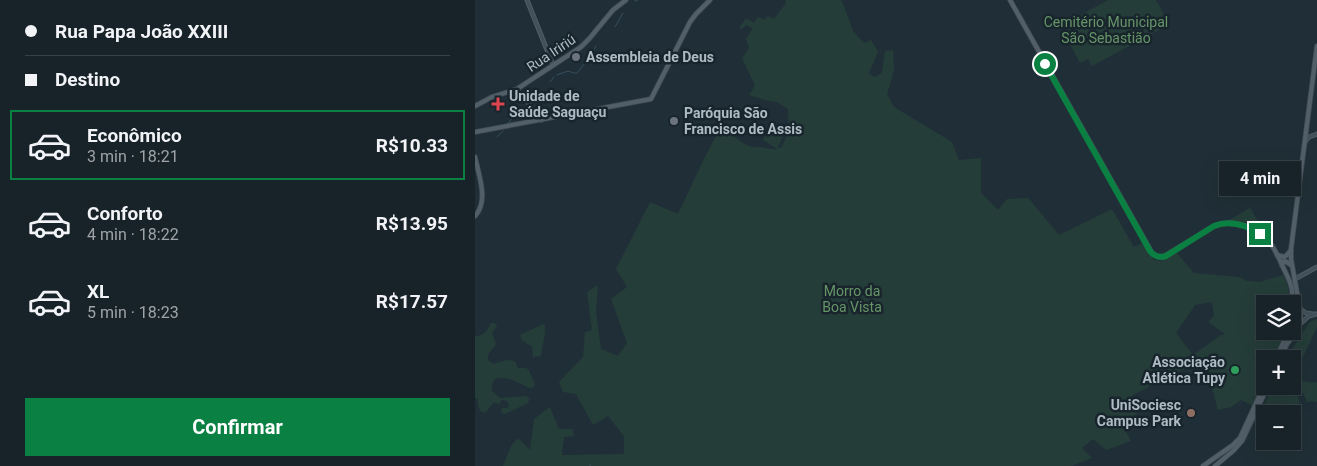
<!DOCTYPE html>
<html lang="pt">
<meta charset="utf-8">
<style>
:root{--surface:#182329;--page:#212b31;--text:#f1f3f6;--muted:#9fa4a8;--line:#364046;--accent:#0b8043}
body{margin:0;font-family:Roboto,sans-serif;background:var(--page);color:var(--text);height:100vh;display:flex;flex-direction:column;font-size:19px;white-space:nowrap}
*{box-sizing:border-box;margin:0}
p{font-size:16px;color:var(--muted)}
.icon{flex:none;width:28px;height:28px;fill:none;stroke:currentColor;stroke-width:2;stroke-linecap:round;stroke-linejoin:round}
.map{position:relative;flex:1;overflow:hidden}
.drawer{display:flex;flex-direction:column;background:var(--surface);width:475px}
.drawer>*{flex:none}
.banner{display:grid;align-content:center;height:110px;padding:0 25px;background:var(--surface)}
.controls{position:absolute;left:781px;top:295px;display:grid;gap:10px}
.controls a{display:grid;place-items:center;width:45px;height:45px;border-radius:0px;background:var(--surface);box-shadow:0 5px 20px #0002,0 0 0 1px var(--line);font-size:25px}
.end{position:absolute;width:22px;height:22px;margin:-11px;border:6px solid #0b8043;background:#fff;box-shadow:0 0 0 2px #fff}
.from{border-radius:50%}
.bubble{position:absolute;height:35px;border-radius:0px;background:var(--surface);box-shadow:0 5px 20px #0002,0 0 0 1px var(--line);font-size:16px;font-weight:700;line-height:35px;text-align:center}
.banner b{display:flex;align-items:center;gap:18px;height:48px;font-size:19px}
.banner b+b{border-top:1px solid var(--line)}
.banner i{width:12px;height:12px;background:var(--text)}
ul{padding:0;list-style:none}
li{display:flex;align-items:center;gap:15px;height:70px;margin:0 10px 8px;padding:0 15px;border:2px solid transparent;border-radius:0px}
li div{flex:1}
li b{display:block;font-size:19px}
li em{font-style:normal;font-weight:700}
li.active{border-color:var(--accent)}
li>.icon{width:45px;height:45px;stroke-width:1.5}
.button{display:flex;gap:10px;margin-top:auto;padding:10px 25px}
.button a{flex:1;height:58px;border-radius:0px;background:var(--accent);color:#fff;font-size:20px;font-weight:700;line-height:58px;text-align:center}
main{display:flex;flex:1;min-height:0}
.map>svg:first-child{display:block}
.green{fill:#253d39;fill-rule:evenodd}
.lines{fill:none;stroke-linecap:round;stroke-linejoin:round}
.stream{stroke:#344e5f;stroke-width:1}
.secondary-casing{stroke:#515e66;stroke-width:5}
.primary-casing{stroke:#404c55;stroke-width:5.5}
.secondary{stroke:#42505b;stroke-width:3}
.primary{stroke:#525f68;stroke-width:4}
.route{stroke:#0b8043;stroke-width:6}
.worship-dot{fill:#6b7280;stroke:#19252c;stroke-width:2}
.health-dot{fill:#e0444e;stroke:#19252c;stroke-width:2}
.leisure-dot{fill:#2e9e5b;stroke:#19252c;stroke-width:2}
.education-dot{fill:#8d6e63;stroke:#19252c;stroke-width:2}
.labels{text-anchor:middle;stroke-width:5;stroke-linejoin:round;paint-order:stroke}
.park-label{font-size:14px;fill:#669568;stroke:#19252c}
.street-label{font-size:14px;fill:#aebbc5;stroke:#19252c}
.poi-label{font-size:14px;font-weight:bold;fill:#aebbc5;stroke:#19252c;text-anchor:start}
</style>
<main>
<section class="drawer">
<div class="banner">
<b><i class="from"></i>Rua Papa João XXIII</b>
<b><i></i>Destino</b>
</div>
<ul>
<li class="active"><svg class="icon" aria-label="car" viewBox="0 0 24 24"><path d="M5 17H2v-5l4-1 3-4h7l3 4 3 1v5h-3M9 17h6M6 11h13"/><circle cx="7" cy="17" r="2"/><circle cx="17" cy="17" r="2"/></svg><div><b>Econômico</b><p>3 min · 18:21</p></div><em>R$10.33</em></li>
<li><svg class="icon" aria-label="car" viewBox="0 0 24 24"><path d="M5 17H2v-5l4-1 3-4h7l3 4 3 1v5h-3M9 17h6M6 11h13"/><circle cx="7" cy="17" r="2"/><circle cx="17" cy="17" r="2"/></svg><div><b>Conforto</b><p>4 min · 18:22</p></div><em>R$13.95</em></li>
<li><svg class="icon" aria-label="car" viewBox="0 0 24 24"><path d="M5 17H2v-5l4-1 3-4h7l3 4 3 1v5h-3M9 17h6M6 11h13"/><circle cx="7" cy="17" r="2"/><circle cx="17" cy="17" r="2"/></svg><div><b>XL</b><p>5 min · 18:23</p></div><em>R$17.57</em></li>
</ul>
<div class="button"><a>Confirmar</a></div>
</section>
<div class="map">
<svg width="842" height="466" viewBox="0 0 842 466">
<rect width="100%" height="100%" fill="#202f37"/>
<g class="green">
<path d="M310,0h54l3,1 11,30 11,12 7,-3 7,12 -9,21 5,4 8,-4 3,-22 8,-1 1,21 -7,23 7,13 58,35 7,18 22,-2v35l17,17 9,-11 21,-1 31,37 53,-26 22,38 9,-4c11,21 13,23 33,9l18,21 45,4 8,4 13,1 23,-7c6,11 7,17 4,29h-22v27h19l-1,7 -8,15 1,3 -1,3h-10v20l-12,27 -12,-6 -10,7 -13,3 -8,-30 -8,-20 -71,36 6,18 -16,9 10,18 -25,9 -13,-11 -11,9 10,10 -21,8h-568l8,-20 7,-8 12,12 4,-31 16,-12 9,22h14l1,7 -10,1 -2,18 62,-1v-18l-16,-20 -15,9 -17,-31 -13,-2 -4,-10 24,-25 2,-25 7,-2 -5,-38 11,-7 -2,27 5,37 17,7 9,-13 -16,-44 16,-12 -11,-18 34,-67 28,12 24,-51 19,-37c11,6 18,18 31,21 2,1 6,0 8,0 7,1 10,3 17,2l-14,-9 6,-11 14,8 -6,11 5,-1 7,-18 -1,-20 -11,-7 -8,-1 -20,-6 6,-9 -13,-28 7,-10 -3,-9 7,-11 -7,-3 -4,4 -3,-1 7,-10 8,5 4,-6 7,3 2,-4 7,3 12,-16zM737,302l2,14 -6,6 17,12 -4,1 -28,20 -17,-22 19,-28z"/>
<path d="M633,0h48l13,23 -1,2 -76,41 -4,-7 -8,4 -16,-30 4,-2 -4,-7z"/>
<path d="M775,208l1,1 11,20 -1,2 -14,-7 -18,-3v-1z"/>
<path d="M842,319v8l-14,30 -2,1 -12,-4 21,-32z"/>
<path d="M16,323h4l2,4 -5,5 4,12c-3,5 -9,9 -8,16l5,4 13,-4 9,1 3,7h8l3,2 6,15 -2,3h-4c-10,-5 -40,-22 -37,3l8,7 25,-2 5,2 -2,5 -23,11 -4,-1 1,-5h5l2,-2c0,-4 -3,-6 -7,-6l-3,4 -5,-2 -9,11 -5,-2 -2,-7v-5l-3,-1v-62c10,0 12,-6 16,-13z"/>
<path d="M68,324l2,1c1,11 -3,20 -4,31l-8,1 -1,-10 -10,-7 -2,-5z"/>
<path d="M818,374c5,7 15,9 24,8v20l-5,-1 -5,1 -4,-9 -6,3 3,7 -24,11h-11v5l-7,-1 15,-32h20z"/>
</g>
<g class="lines">
<g class="stream">
<path d="M160,1l3,-1"/>
<path d="M140,27l8,-14"/>
<path d="M82,75l11,-4 6,2h3l9,-11 10,-16"/>
<path d="M75,82l4,-5"/>
<path d="M32,124l15,-15"/>
<path d="M22,137l6,-6"/>
<path d="M115,464v2"/>
</g>
<g class="secondary-casing">
<g id="secondary">
<path d="M52,0l26,65"/>
<path d="M42,89l25,31"/>
<path d="M830,142l4,-5 8,-3"/>
<path d="M820,279l22,-12"/>
<path d="M825,309l6,4 7,1"/>
<path d="M825,324l9,-8 7,-2"/>
</g>
</g>
<g class="primary-casing">
<g id="primary">
<path d="M535,0l142,253 6,4h5l51,-31c19,-8 43,1 56,17 6,7 9,16 13,24 6,13 12,22 8,37"/>
<path d="M0,106l17,-9 25,-8 64,-42 8,-8 24,-29 13,-10"/>
<path d="M0,132l176,-33 39,-77 6,-8 14,-14"/>
<path d="M0,157c4,19 14,44 0,59"/>
<path d="M802,255l7,2 3,-2 4,-5"/>
<path d="M807,265l1,-3 2,-1 6,4"/>
<path d="M801,359l8,-18 3,-10"/>
<path d="M805,359l7,-15 10,-14 4,-9 -1,-12 -9,-50v-10l26,-203"/>
<path d="M728,466l30,-21 7,-7 25,-54"/>
<path d="M740,466l18,-15 9,-10 26,-55"/>
</g>
</g>
<use href="#secondary" class="secondary"/>
<use href="#primary" class="primary"/>
</g>
<g class="lines">
<path class="route" d="M570,64l105,187c4,5 9,7 16,5l48,-30c16,-6 32,-1 46,8"/>
</g>
<g class="worship-dot">
<circle cx="101" cy="57" r="5"/>
<circle cx="199" cy="121" r="5"/>
</g>
<path class="health-dot" d="M20.5 96.5h5v5h5v5h-5v5h-5v-5h-5v-5h5z"/>
<circle class="leisure-dot" cx="760" cy="370" r="5"/>
<circle class="education-dot" cx="716" cy="413" r="5"/>
<g class="labels">
<g class="park-label">
<text x="631" y="27">Cemitério Municipal<tspan x="631" dy="16">São Sebastião</tspan></text>
<text x="377" y="296">Morro da<tspan x="377" dy="16">Boa Vista</tspan></text>
</g>
<g class="street-label">
<text transform="translate(76 53) rotate(-34)" y="5">Rua Iririú</text>
</g>
<g class="poi-label">
<text x="111" y="62">Assembleia de Deus</text>
<text x="34" y="101">Unidade de<tspan x="34" dy="16">Saúde Saguaçu</tspan></text>
<text x="209" y="118">Paróquia São<tspan x="209" dy="16">Francisco de Assis</tspan></text>
<text x="750" y="367" text-anchor="end">Associação<tspan x="750" dy="16">Atlética Tupy</tspan></text>
<text x="706" y="410" text-anchor="end">UniSociesc<tspan x="706" dy="16">Campus Park</tspan></text>
</g>
</g>
</svg>
<div class="controls">
<a><svg class="icon" aria-label="layers" viewBox="0 0 24 24"><path d="M12 4l9 5-9 5-9-5zM3 14l9 5 9-5"/></svg></a>
<a>+</a>
<a>−</a>
</div>
<i class="end from" style="left:570px;top:64px"></i>
<i class="end" style="left:785px;top:234px"></i>
<div class="bubble" style="left:744px;top:161px;width:82px">4 min</div>
</div>
</main>
